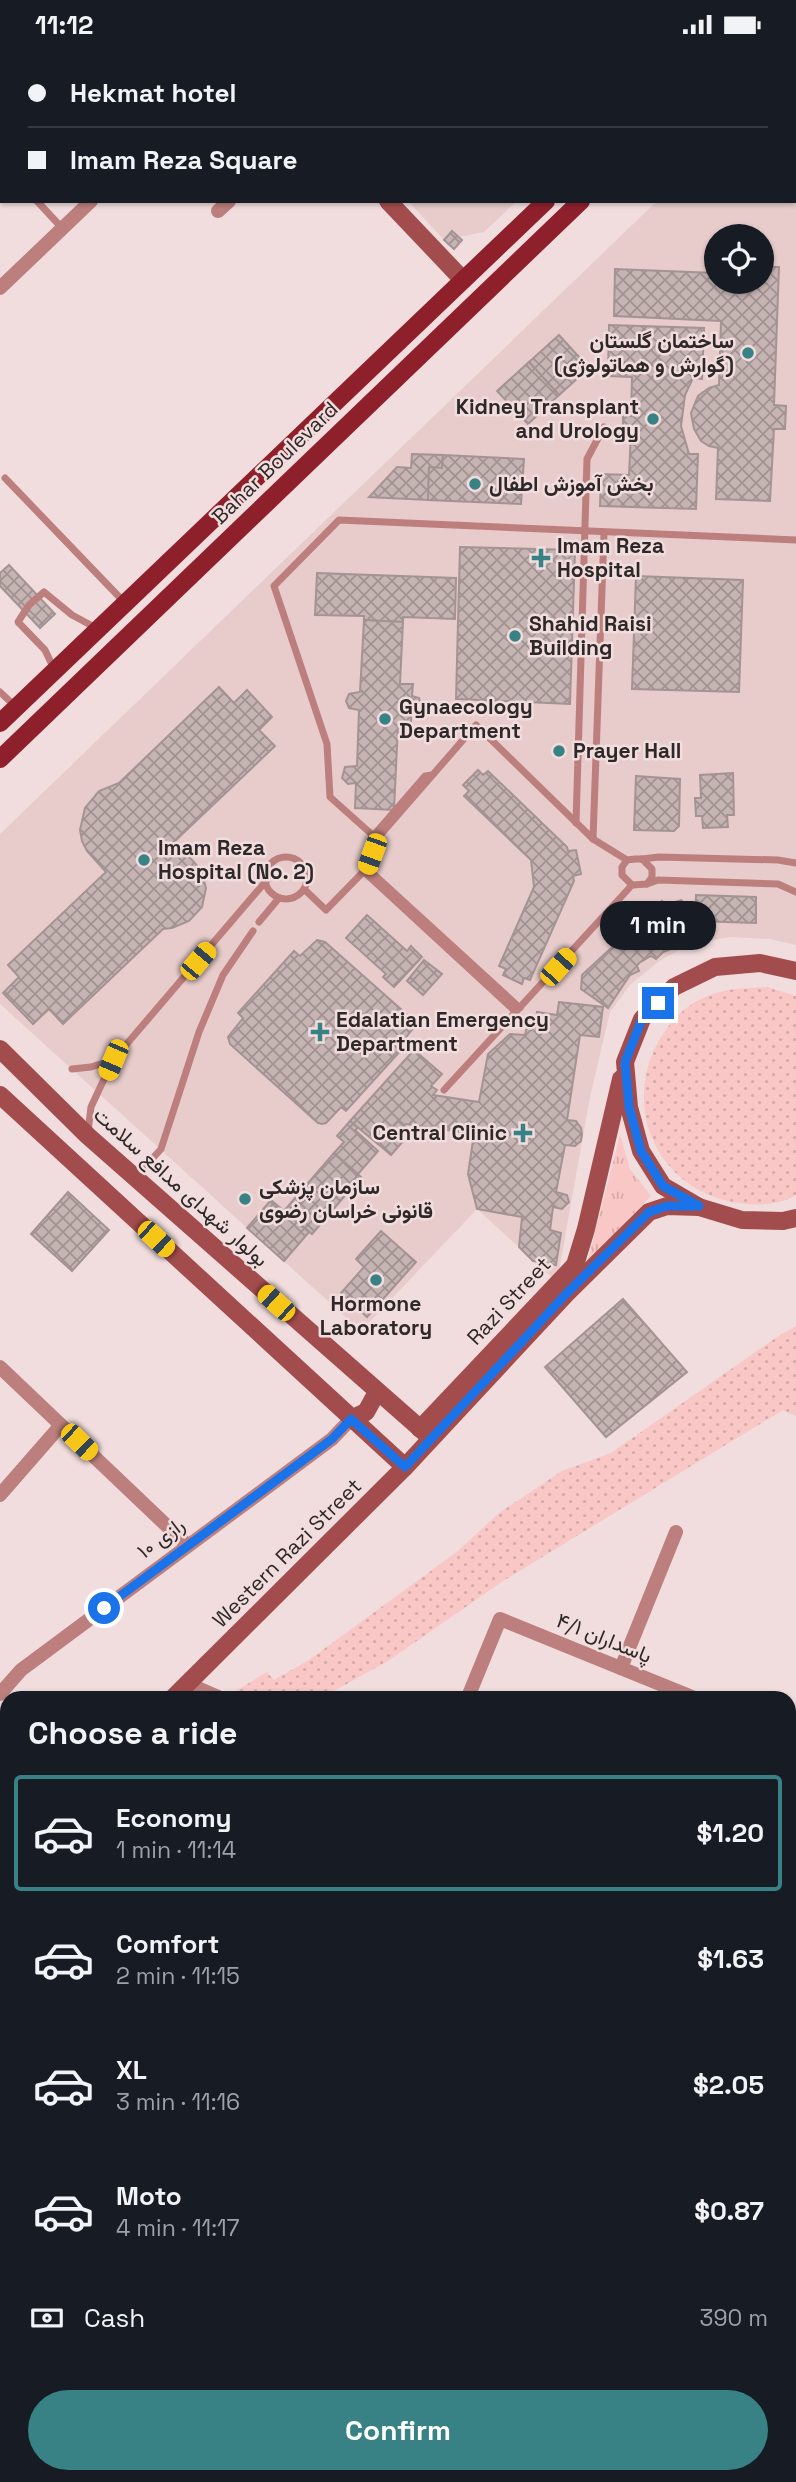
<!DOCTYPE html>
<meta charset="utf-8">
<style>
:root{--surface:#171b24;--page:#20242c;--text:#f1f3f6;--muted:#9ea1a6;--line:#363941;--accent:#388185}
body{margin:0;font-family:"Space Grotesk",Vazirmatn,sans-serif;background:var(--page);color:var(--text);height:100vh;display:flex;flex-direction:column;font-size:26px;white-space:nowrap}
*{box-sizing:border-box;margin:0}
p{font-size:23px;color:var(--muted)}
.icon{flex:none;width:38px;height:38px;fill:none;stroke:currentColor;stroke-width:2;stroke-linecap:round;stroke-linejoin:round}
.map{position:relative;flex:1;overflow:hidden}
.sheet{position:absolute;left:0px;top:1642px;width:796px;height:793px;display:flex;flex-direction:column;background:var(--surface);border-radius:21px 21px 0 0;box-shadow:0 2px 5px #0004}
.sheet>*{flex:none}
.top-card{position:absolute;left:0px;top:0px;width:796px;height:154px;box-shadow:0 2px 5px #0004;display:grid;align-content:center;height:154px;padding:0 28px;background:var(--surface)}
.buttons{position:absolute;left:704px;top:175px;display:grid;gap:14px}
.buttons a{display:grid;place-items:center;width:70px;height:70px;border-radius:50%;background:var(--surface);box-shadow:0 2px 5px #0004;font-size:35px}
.end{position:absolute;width:32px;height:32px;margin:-16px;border:9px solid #1a73e8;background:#fff;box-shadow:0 0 0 4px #fff}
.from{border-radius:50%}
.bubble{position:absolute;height:49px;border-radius:24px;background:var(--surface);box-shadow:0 2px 5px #0004;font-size:23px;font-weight:800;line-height:49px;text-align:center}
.car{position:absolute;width:21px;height:42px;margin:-21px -10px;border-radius:9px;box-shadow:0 0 5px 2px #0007;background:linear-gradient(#f5c518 24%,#345 0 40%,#f5c518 0 76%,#345 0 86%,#f5c518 0)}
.top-card b{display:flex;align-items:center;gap:24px;height:66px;font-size:26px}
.top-card b+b{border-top:2px solid var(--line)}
.top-card i{width:18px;height:18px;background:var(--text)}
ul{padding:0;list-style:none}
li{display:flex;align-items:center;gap:21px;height:116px;margin:0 14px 10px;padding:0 14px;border:4px solid transparent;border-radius:7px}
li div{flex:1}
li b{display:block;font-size:26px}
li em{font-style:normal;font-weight:800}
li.selected{border-color:var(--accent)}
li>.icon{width:63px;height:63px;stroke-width:1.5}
h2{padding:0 28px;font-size:32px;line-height:84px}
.pay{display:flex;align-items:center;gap:18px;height:77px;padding:0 28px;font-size:26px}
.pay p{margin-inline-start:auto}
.button{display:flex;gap:14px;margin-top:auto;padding:14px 28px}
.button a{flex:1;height:80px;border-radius:42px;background:var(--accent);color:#fff;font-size:28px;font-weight:800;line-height:80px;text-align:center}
.status{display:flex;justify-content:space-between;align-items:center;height:49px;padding:0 35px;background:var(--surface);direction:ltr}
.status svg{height:19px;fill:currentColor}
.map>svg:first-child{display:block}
.built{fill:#e7cccb;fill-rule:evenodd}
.grass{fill:url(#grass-tufts)}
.park{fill:url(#park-dots)}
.building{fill:url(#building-cross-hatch);stroke:#a59393;stroke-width:2}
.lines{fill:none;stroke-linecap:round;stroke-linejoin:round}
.lane{stroke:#bc7f7d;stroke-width:7}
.street{stroke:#bc7f7d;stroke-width:14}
.secondary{stroke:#a34c4d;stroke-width:18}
.primary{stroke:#8e202b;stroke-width:18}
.route{stroke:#1a73e8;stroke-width:9}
.poi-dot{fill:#388185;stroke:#f1dddd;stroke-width:2.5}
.labels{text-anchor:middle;stroke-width:5;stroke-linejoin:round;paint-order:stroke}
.poi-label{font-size:21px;font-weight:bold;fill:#2f2828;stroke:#f1dddd;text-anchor:start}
.street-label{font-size:21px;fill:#2f2828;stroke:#f1dddd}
</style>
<div class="status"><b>11:12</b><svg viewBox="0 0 49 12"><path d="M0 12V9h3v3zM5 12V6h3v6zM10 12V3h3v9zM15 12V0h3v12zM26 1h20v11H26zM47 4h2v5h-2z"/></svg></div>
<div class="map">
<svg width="796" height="2433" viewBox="0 0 796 2433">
<defs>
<pattern id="grass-tufts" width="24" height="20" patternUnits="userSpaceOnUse" patternTransform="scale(1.75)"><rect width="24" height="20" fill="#f8c7c6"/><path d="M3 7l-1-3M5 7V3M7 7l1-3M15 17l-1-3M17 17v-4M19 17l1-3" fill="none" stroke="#d5abaa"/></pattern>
<pattern id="park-dots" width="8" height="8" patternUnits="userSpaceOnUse" patternTransform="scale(1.75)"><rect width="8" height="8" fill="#f8c7c6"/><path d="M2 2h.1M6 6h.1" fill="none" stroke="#d5abaa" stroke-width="1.8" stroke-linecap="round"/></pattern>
<pattern id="building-cross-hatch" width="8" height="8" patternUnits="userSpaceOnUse" patternTransform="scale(1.75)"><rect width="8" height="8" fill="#c6b4b3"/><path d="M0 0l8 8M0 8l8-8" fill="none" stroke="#a19292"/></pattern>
</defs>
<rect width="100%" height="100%" fill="#f1dddd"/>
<g class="built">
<path d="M268,0h412l-2,2z"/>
<path d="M796,18v878l-26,-6 -39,-2 -42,7 -31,18 -28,23 -20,27 -20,85 -33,185 -80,-73 -116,122 -361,-327v-170l657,-633h137zM716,187h45v46h-45z"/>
<path d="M408,152h109l-33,31 -25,5 -7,-6 -8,9z"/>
<path d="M0,1956l7,2v91l-7,-5z"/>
</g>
<path class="grass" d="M620,1086l10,34 21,27 -63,64z"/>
<g class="park">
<path d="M767,938l29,9v199c-16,10 -39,11 -57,8 -81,-11 -120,-97 -78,-166 9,-14 23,-30 38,-37 22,-11 43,-12 68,-13z"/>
<path d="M796,1277v90l-13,-6 -280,171 -115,80 -65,36h-97l41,-25 7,8 35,-20 149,-109 41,-38 63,-42 49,-18 166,-116z"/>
</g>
<g class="building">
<rect x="508" y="0" width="83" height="2"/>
<path d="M452,182l10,9 -8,9 -10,-9z"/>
<path d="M761,218h18l-5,138 12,1 -1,23h-11l-4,72 -54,-2 2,-51 -9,-2 -8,-5 -7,-12 -3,-16 7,-17 11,-8 10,-3 2,-64 -107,-5 1,-47 101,4v9h45z"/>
<path d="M609,276l95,3 -2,51 -9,-1 -8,17 -4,31 8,28h9l-2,55 -96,-3 1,-32 28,1 2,-44h-8v-16l8,1 1,-39 -24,-1z"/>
<path d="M559,286l30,33 -30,27 -30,-33z"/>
<path d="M529,313l30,33 -31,29 -31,-33z"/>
<path d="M412,405l31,1 -1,13 -13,-1 -1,33 -59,-3 28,-30 14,1z"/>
<path d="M443,406l81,4 -3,45 -93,-4 1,-33 13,1z"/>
<path d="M460,498l115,3 -5,154 -114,-5z"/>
<path d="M9,516l46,49 -15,14 -40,-42v-13z"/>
<path d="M317,524l139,5 -1,41 -52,-2v5l-39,-2v-4l-49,-1z"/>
<path d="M636,527l107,4 -4,112 -107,-3z"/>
<path d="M364,571l39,2 -3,62h13l-1,12 7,2 2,7 -3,6 -7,2v13l-13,-1 -4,85 -39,-2 1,-25 -8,1 -6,-6 3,-11 12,-1 2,-56 -10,-2 -3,-7 3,-7 11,-2z"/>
<path d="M219,638l15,16 13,-13 25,27 -13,13 16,16 -100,95 26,29 5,18 -4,19 -13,14 -17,7 -9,1 -100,95 -14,-15 -16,15 -30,-31 16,-16 -11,-12 98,-93 -19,-21 -5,-10 -2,-11 5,-22 14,-17 20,-8z"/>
<path d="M478,721l5,5 5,-4 79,76 1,4 8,-1 5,24 -8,2 1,5 -44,99 -6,-2 -2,6 -19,-9 3,-6 -7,-3 35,-79 -3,-27 -67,-64 5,-5 -6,-6z"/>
<path d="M733,724l1,42h-7l1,12 -25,1 -1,-12h-6l-1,-18h6l-1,-23z"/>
<path d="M636,727l44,3 -1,47 -5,5 -40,-1z"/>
<path d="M696,846l60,2v26l-61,-2z"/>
<path d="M681,851l6,5 4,36 -28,11 -7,7 -5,-3 -12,7 -2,3 2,5 -9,4 -22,33 -27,-19 1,-14 80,-74 4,4z"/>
<path d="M367,866l40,36 4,-5 11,11 -28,30 -11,-10 3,-3 -40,-36z"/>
<path d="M317,891l8,2 86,76 3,9 -14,18 3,3 -57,63 -5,-4 -15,16 -4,1 -4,-1 -88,-79 -2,-7 15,-19 -5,-5 56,-62 6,5z"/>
<path d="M424,911l18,14 -19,21 -16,-14z"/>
<path d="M559,953l44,5 -4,30 -19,-2 -13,85 9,1 5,7 1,6 -1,7 -6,5 -10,-1 -9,47 11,3 2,7 -7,7 -9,-2 -3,23 11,3 -5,32 -23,-4 -14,-14 3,-30 -45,-8 -9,-35 6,-40 -68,-10 -2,2 -6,-5 -20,23 -28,-23 64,-71 28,24 -11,12 6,4 -4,5 46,7 9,-48 22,-20 15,1 2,-8h8l2,-15 20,3z"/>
<path d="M350,1072l8,7 -3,2 23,21 -20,23 -24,-21 10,-11 -7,-6z"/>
<path d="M398,1072l13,11 -20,23 -13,-11z"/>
<path d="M334,1104l27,24 -49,57 -28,-23z"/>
<path d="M68,1143l41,38 -37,41 -41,-37z"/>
<path d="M271,1151l38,32 -25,29 -37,-33z"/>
<path d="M381,1182l35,31 -49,55 -26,-24 23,-26 -8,-8z"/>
<path d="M623,1250l64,73 -81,65 -61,-70z"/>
<path d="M110,2427h85l13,6h-97l-3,-1z"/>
<path d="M322,2427h47l-4,6h-46z"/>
</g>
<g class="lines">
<g class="lane">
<path d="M0,113l2,2"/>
<path d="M37,152l25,27"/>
<path d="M5,429l121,126"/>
<path d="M54,620l-9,-19 -27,-28 11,-17 15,-13 28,23 26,14"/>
<path d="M0,643l16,15"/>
<path d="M576,774l11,-364 17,-32"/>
<path d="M373,787l52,-60 7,-1"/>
<path d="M377,790l-47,-42 -3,-53 -53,-158 65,-66 457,20"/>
<path d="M593,790l11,-306"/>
<circle cx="286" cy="829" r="21"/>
<path d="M635,810h7l10,10v8l-5,7 -15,1 -10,-10v-8l5,-7z"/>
<path d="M642,810l17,-2 119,3 18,3"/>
<path d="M367,819l153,140"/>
<path d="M363,822l153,141"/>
<path d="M647,835l11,-4 120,4 18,8"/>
<path d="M304,840l22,21 41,-42 10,-29 99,-114 117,114 34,21"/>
<path d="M259,873l20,-24"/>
<path d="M72,1020l19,-2 22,-7"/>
<path d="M444,1041l188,-205"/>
<path d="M88,1083l3,-25 22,-47 153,-179"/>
<path d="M136,1128l25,-28 38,-117 24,-57 30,-44"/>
</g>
<g class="street">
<path d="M218,162l11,-10"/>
<path d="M0,239l91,-87"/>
<path d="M0,1318l187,178"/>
<path d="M0,1446l61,-70"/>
<path d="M621,1619l55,-136"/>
<path d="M188,1635l30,13"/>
<path d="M0,1645l21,-24 311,-231 19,-20"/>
<path d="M468,1648l32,-78 192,78"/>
<path d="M789,1691l7,3"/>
<path d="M0,1694l7,3"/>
<path d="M789,1877l7,3"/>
<path d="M789,2038l7,3"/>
<path d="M0,2390l7,-16"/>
</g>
<g class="secondary">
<path d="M242,0l1,2"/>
<path d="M63,2l2,-2"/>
<path d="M0,61l2,-2"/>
<path d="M388,152l75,79"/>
<path d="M796,922l-36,-8 -45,4 -41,20 -32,32 -17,43 4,45 12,44 22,35 36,21 43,13 41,1 13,-3"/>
<path d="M0,1000l88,87 343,302"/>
<path d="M0,1046l405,372"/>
<path d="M351,1370l15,-7 11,-20"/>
<path d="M420,1380l155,-164 11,-36 35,-150"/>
<path d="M174,1648l231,-230 161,-173 83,-82 18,-6 32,1"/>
<path d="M0,1824l7,-7"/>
<path d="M789,1854l7,-10"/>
<path d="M429,2433l4,-6"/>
</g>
<g class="primary">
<path d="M703,2l1,-2"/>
<path d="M737,2l2,-2"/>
<path d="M0,674l546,-522"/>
<path d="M0,710l581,-558"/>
</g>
</g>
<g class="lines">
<path class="route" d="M104,1559l228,-169 19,-20 54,48 161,-173 83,-82 18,-6h32l-36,-20 -22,-35 -12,-44 -4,-45 17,-43 16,-16"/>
</g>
<g class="poi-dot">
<circle cx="748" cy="304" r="7"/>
<circle cx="653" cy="370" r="7"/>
<circle cx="475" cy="435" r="7"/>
<path d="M537.5 498.5h7v7h7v7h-7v7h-7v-7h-7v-7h7z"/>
<circle cx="515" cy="587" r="7"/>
<circle cx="385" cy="670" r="7"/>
<circle cx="559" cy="702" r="7"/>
<circle cx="144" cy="811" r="7"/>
<path d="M316.5 972.5h7v7h7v7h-7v7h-7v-7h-7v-7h7z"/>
<path d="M519.5 1073.5h7v7h7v7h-7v7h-7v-7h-7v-7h7z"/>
<circle cx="245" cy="1150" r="7"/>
<circle cx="376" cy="1231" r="7"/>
</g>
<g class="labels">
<g class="poi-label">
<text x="734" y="299" text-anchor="end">ساختمان گلستان<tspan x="734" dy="24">(گوارش و هماتولوژی)</tspan></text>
<text x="639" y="365" text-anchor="end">Kidney Transplant<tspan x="639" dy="24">and Urology</tspan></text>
<text x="489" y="442">بخش آموزش اطفال</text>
<text x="557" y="504">Imam Reza<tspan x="557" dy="24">Hospital</tspan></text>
<text x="529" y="582">Shahid Raisi<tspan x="529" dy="24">Building</tspan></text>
<text x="399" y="665">Gynaecology<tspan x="399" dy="24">Department</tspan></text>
<text x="573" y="709">Prayer Hall</text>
<text x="158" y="806">Imam Reza<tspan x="158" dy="24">Hospital (No. 2)</tspan></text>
<text x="336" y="978">Edalatian Emergency<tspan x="336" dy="24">Department</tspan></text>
<text x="507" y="1091" text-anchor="end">Central Clinic</text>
<text x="259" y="1145">سازمان پزشکی<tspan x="259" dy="24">قانونی خراسان رضوی</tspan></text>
<text x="376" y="1262" text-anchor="middle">Hormone<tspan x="376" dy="24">Laboratory</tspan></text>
</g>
<g class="street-label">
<text transform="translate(275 414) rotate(-44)" y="7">Bahar Boulevard</text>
<text transform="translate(181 1138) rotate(42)" y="7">بولوار شهدای مدافع سلامت</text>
<text transform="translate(509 1252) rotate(-47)" y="7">Razi Street</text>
<text transform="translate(161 1489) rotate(-37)" y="7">رازی ۱۰</text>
<text transform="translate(287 1504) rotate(-45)" y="7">Western Razi Street</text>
<text transform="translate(604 1589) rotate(22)" y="7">پاسداران ۴/۱</text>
</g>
</g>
</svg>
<div class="buttons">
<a><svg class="icon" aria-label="locate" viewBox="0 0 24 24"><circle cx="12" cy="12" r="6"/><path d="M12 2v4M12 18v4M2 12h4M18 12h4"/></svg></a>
</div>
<i class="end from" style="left:104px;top:1559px"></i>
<i class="end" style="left:658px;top:954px"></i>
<div class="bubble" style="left:600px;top:852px;width:116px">1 min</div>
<i class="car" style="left:372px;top:805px;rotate:200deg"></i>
<i class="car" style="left:198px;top:912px;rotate:40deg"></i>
<i class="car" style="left:558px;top:918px;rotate:42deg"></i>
<i class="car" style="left:113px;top:1011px;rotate:203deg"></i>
<i class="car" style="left:156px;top:1190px;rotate:133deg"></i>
<i class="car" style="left:276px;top:1254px;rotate:312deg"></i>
<i class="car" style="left:79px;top:1393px;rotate:134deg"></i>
<div class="top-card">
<b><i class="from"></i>Hekmat hotel</b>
<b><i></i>Imam Reza Square</b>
</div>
<section class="sheet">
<h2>Choose a ride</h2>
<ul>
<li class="selected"><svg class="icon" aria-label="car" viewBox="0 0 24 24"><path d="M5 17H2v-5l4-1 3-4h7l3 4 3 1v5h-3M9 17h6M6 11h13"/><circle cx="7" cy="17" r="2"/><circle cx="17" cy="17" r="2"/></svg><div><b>Economy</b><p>1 min · 11:14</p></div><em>$1.20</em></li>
<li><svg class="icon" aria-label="car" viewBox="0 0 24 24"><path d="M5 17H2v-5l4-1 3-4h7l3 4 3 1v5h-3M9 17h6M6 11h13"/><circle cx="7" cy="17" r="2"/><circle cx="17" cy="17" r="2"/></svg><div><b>Comfort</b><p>2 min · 11:15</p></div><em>$1.63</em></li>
<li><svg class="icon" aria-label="car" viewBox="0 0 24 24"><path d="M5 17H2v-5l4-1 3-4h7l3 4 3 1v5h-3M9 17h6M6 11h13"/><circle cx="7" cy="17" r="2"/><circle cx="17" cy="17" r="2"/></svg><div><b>XL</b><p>3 min · 11:16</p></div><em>$2.05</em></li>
<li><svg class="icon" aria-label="car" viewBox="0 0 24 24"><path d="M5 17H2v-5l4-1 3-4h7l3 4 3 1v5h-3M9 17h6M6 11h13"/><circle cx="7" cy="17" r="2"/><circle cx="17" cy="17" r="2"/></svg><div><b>Moto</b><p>4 min · 11:17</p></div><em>$0.87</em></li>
</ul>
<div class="pay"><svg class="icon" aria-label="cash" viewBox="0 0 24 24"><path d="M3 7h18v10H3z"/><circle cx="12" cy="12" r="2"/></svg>Cash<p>390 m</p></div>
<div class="button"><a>Confirm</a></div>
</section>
</div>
